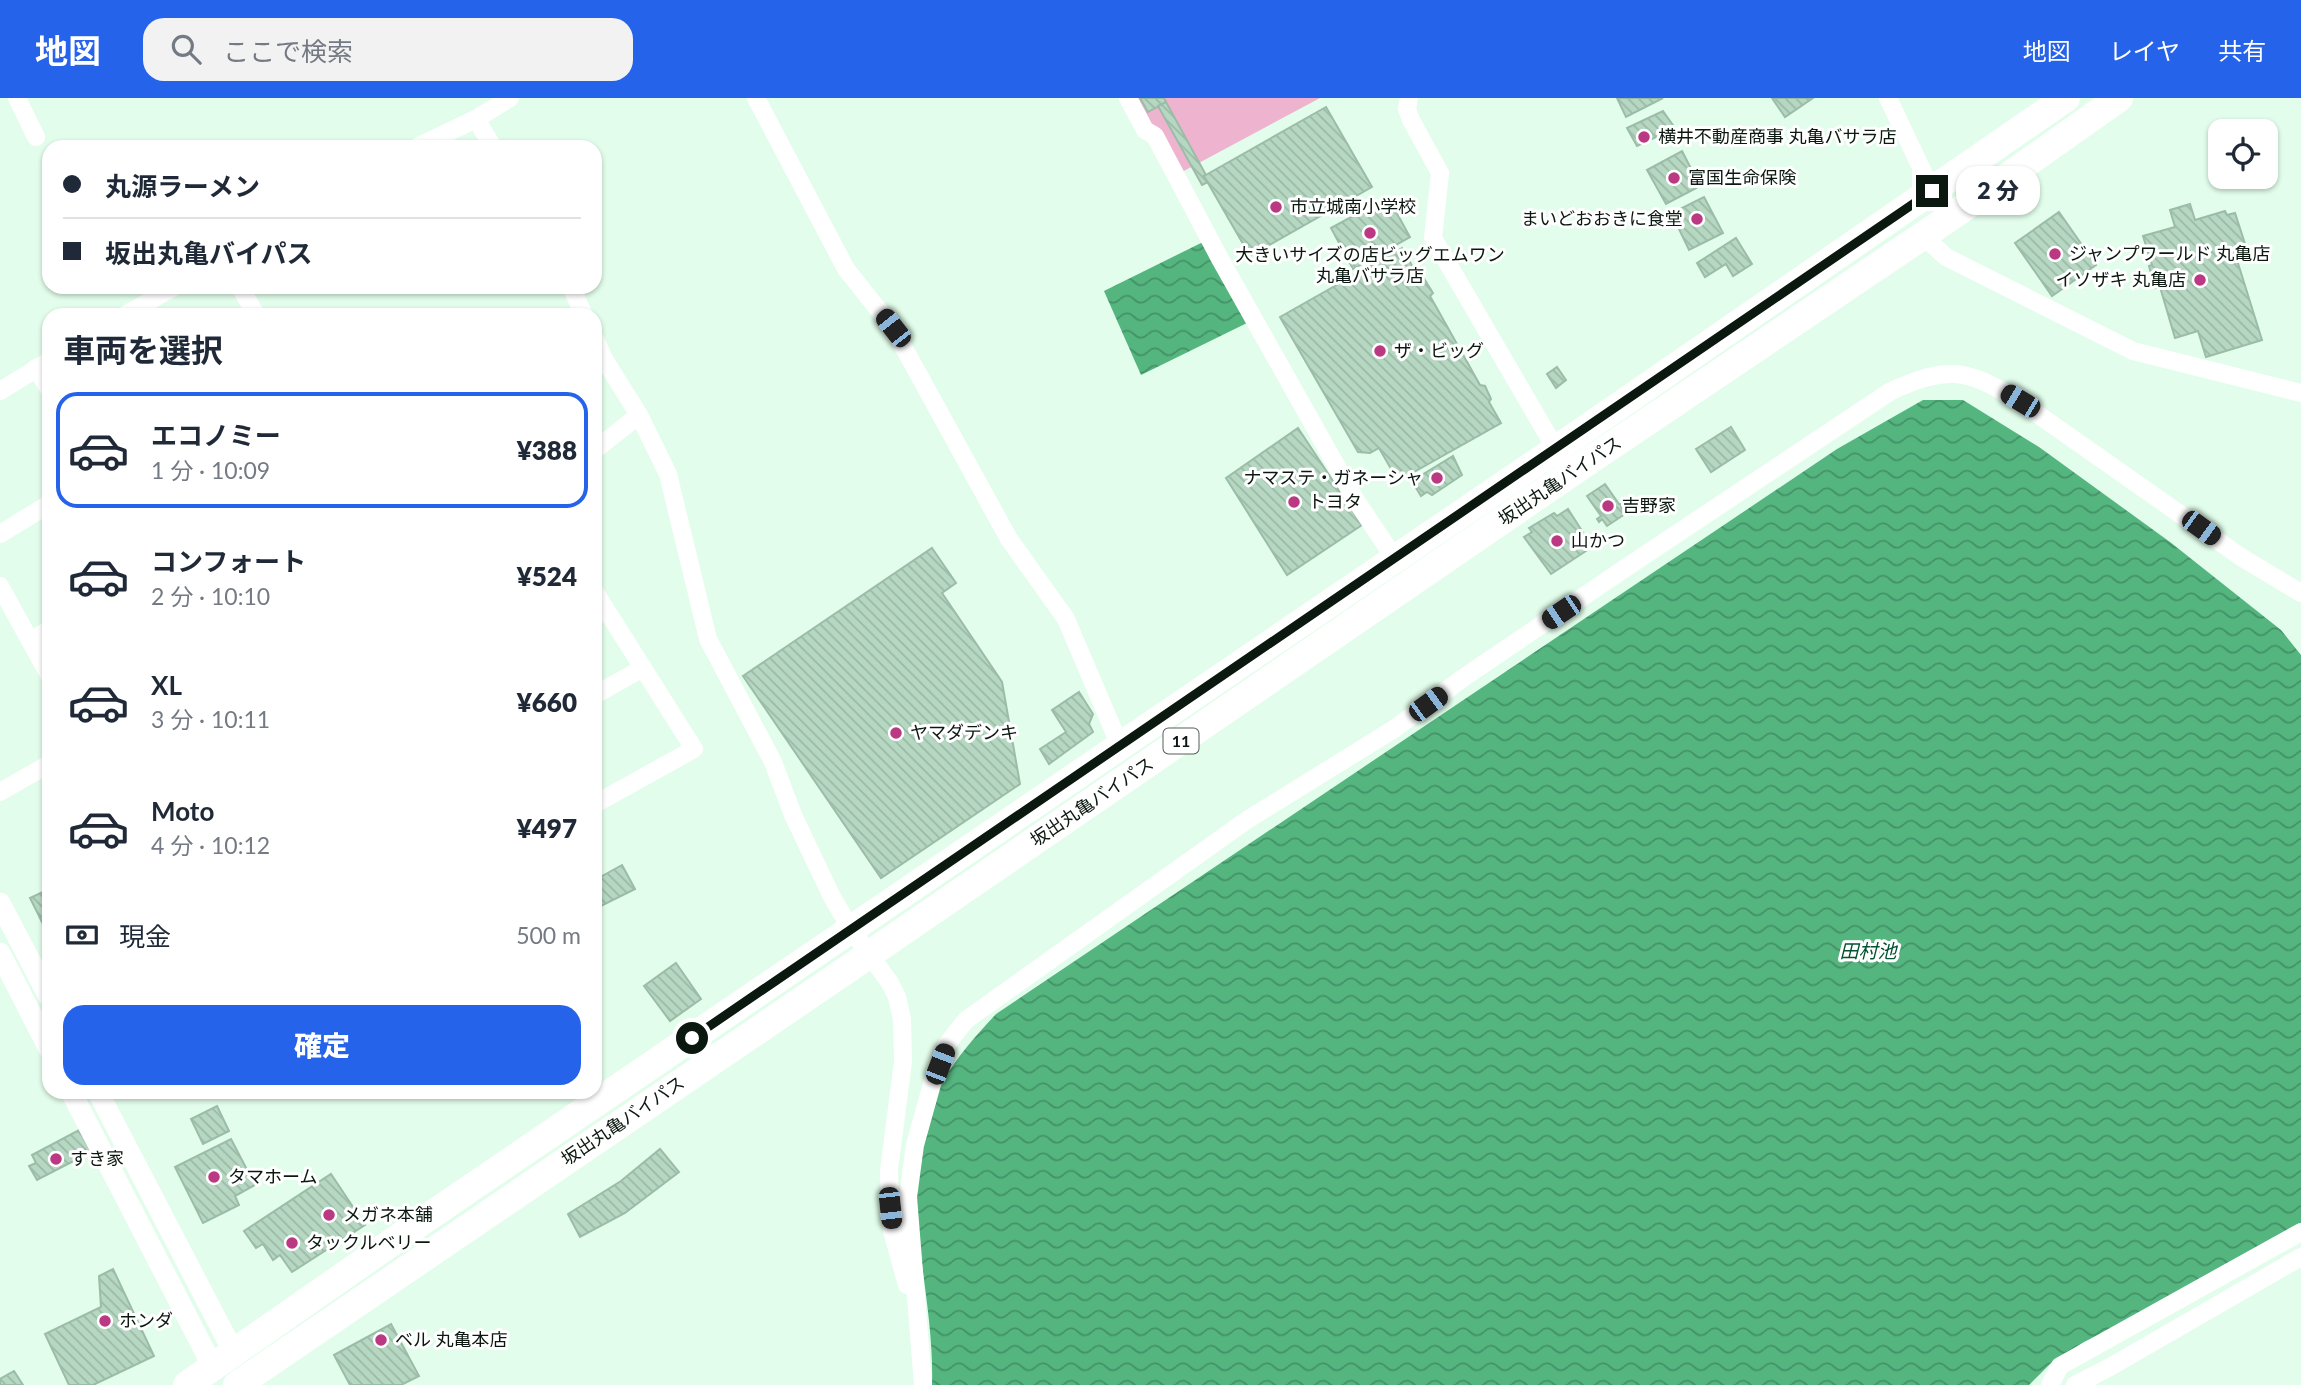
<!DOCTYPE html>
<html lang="ja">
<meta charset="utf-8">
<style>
:root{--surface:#fff;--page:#f2f2f3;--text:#1f2937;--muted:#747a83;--line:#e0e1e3;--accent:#2563eb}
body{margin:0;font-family:Lato,"Noto Sans JP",sans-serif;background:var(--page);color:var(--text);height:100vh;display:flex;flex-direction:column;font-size:26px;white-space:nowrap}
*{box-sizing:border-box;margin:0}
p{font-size:23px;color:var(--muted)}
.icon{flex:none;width:38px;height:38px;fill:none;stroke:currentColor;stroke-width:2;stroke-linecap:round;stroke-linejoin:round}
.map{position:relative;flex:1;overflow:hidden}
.sheet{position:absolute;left:42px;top:210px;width:560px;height:791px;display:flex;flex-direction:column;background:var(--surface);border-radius:21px;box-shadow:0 2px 5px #0004}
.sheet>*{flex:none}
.hud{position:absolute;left:42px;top:42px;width:560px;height:154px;border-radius:21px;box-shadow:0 2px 5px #0004;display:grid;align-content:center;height:154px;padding:0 21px;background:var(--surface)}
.controls{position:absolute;left:2208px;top:21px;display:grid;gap:14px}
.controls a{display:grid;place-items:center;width:70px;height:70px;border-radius:14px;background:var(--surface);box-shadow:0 2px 5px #0004;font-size:35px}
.end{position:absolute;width:32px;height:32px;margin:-16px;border:9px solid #0b1810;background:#fff;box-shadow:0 0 0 4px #fff}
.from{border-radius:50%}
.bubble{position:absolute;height:49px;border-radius:21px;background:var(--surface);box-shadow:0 2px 5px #0004;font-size:23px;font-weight:800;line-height:49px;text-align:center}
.car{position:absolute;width:21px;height:42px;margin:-21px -10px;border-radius:9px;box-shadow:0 0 5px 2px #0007;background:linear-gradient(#222 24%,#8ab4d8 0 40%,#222 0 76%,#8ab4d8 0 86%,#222 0)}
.hud b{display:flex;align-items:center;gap:24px;height:66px;font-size:26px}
.hud b+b{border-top:2px solid var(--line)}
.hud i{width:18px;height:18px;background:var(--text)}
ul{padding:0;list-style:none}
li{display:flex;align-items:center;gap:21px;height:116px;margin:0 14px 10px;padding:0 7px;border:4px solid transparent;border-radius:21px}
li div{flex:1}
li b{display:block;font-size:26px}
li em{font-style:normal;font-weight:800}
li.active{border-color:var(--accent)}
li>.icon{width:63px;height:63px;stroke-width:1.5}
h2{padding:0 21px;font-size:32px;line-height:84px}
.pay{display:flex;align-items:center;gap:18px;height:77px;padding:0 21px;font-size:26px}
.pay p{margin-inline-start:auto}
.button{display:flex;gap:14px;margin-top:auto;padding:14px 21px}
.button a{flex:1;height:80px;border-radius:21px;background:var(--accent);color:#fff;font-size:28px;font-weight:800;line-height:80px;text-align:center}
header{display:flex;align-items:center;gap:42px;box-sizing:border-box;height:98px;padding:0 35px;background:var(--accent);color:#fff}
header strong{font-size:33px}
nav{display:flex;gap:38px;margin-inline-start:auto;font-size:24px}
.search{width:490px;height:63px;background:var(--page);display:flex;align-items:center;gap:18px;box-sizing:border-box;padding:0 24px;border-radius:21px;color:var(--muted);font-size:26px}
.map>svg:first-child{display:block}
.pitch{fill:#eeb3ce}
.water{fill:url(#water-waves)}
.building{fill:url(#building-back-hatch);stroke:#9bbca7;stroke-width:2}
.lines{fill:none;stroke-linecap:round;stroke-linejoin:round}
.minor{stroke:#fff;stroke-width:18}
.tertiary{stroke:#fff;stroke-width:21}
.trunk{stroke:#fff;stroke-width:28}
.route{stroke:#0b1810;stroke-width:9}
.poi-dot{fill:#bb3982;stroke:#fff;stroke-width:2.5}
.labels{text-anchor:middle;stroke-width:6;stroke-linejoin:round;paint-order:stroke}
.shield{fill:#fff;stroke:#545d58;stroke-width:2}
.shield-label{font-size:16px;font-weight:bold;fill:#0b1810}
.poi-label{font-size:18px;fill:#0b1810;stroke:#fff;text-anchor:start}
.street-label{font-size:18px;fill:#0b1810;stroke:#fff}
.water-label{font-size:19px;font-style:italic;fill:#02522f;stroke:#fff}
</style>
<header>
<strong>地図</strong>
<div class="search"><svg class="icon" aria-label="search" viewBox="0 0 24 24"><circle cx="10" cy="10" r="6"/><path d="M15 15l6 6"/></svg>ここで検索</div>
<nav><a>地図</a><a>レイヤ</a><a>共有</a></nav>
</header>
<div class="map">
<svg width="2301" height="1287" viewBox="0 0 2301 1287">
<defs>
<pattern id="water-waves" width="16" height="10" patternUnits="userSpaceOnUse" patternTransform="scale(1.75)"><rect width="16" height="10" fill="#54b57f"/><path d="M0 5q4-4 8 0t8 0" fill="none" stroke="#449267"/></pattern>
<pattern id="building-back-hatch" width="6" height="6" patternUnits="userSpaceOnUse" patternTransform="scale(1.75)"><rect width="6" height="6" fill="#b6d8c2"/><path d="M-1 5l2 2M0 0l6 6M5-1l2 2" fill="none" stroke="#9bb9a6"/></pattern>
</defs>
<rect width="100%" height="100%" fill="#e2fdeb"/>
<path class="pitch" d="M1136,0h184l-138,74 -24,-45 -8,-2z"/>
<g class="water">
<path d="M1203,144l44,81 -106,52 -37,-84z"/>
<path d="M1923,302h40l76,47 131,95 111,88 20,25v573l-165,90 -52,24 -33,21 -22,22h-1097c3,-94 -35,-189 -3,-281 3,-8 9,-16 14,-23 16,-27 32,-44 53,-67l841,-565z"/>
</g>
<g class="building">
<path d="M1140,0h24l2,4 -18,10z"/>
<path d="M1617,0h46l-37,19z"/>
<path d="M1772,0h41l-28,19z"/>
<path d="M1166,4l40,73 -2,1 4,6 -6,3 -44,-79z"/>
<path d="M1326,9l46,80 -122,69 -46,-80z"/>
<path d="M1663,13l12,17 -38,18 -10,-18z"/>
<path d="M1682,53l18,35 -34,18 -19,-34z"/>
<path d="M1388,99l22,40 -57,32 -22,-41z"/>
<path d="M1704,99l19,36 -34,17 -10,-21 3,-2 -8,-15z"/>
<path d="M2190,106l5,16 30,-9 2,4 8,-2 14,43 -12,4 25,80 -56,17 -8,-26 -23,7 -15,-51 -5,1 -6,-22 3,-1 -9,-29 32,-9 -5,-17z"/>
<path d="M2059,114l37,53 -44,31 -37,-53z"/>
<path d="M1736,140l16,26 -19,12 -7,-12 -21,13 -8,-14z"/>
<path d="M1402,150l17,30 4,-1 10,16 -3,3 50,89 5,1 6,13 -2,3 12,21 -103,58 -19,-33 -9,5 -12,-1 -78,-135z"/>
<path d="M1557,269l9,13 -10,8 -9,-14z"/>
<path d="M1731,329l14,23 -34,22 -15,-23z"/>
<path d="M1298,330l64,97 -75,50 -61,-97z"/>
<path d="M1453,358l9,19 -30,20 -5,-3 -6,4 -9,-15z"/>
<path d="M1605,386l14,20h3l-1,3 4,7 -18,12 -5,-7 -3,3 -2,-3 4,-3 -14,-20z"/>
<path d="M1568,411l23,36 -6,4 1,2 -35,23 -27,-37 8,-5 -3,-4 25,-15 3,3z"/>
<path d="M932,450l24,35 -14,10 60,89 18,102 -139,94 -138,-202z"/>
<path d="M1079,594l14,22 -4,10 4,8 -44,32 -9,-15 26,-17 -14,-22z"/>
<path d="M622,767l13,24 -40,20v-29z"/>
<path d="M49,791v47l-19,-38z"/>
<path d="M676,865l25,36 -31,22 -26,-35z"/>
<path d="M217,1008l12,25 -26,13 -12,-25z"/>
<path d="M79,1032l12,22 -54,28 -8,-14 7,-3 -4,-8z"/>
<path d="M231,1041l24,46 -20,11 4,9 -36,18 -28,-56z"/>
<path d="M660,1051l19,23 -54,41 -45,24 -12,-23 53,-33z"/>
<path d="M331,1076l34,51 -73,47 -12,-17 -7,5 -10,-16 -7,4 -12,-17z"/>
<path d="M113,1171l41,87 -61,29h-24l-24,-51 56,-27 -2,-31z"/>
<path d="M391,1226l28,52 -18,9h-51l-16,-30z"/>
<path d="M14,1273l9,14h-23v-6z"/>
</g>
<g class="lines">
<g class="minor">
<path d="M17,0l19,39"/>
<path d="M756,0l90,171 47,59 116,211 57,80 54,127"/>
<path d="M1128,0l17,32 10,6 64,121 136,242 40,60"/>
<path d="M1409,0l-2,11 4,11 29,53 -7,65 128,220"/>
<path d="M1888,0l44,93"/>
<path d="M476,21l17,28"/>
<path d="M417,49l59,-28 34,-21"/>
<path d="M1922,137l24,22 187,94 168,42"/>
<path d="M240,189l16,28"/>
<path d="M571,189l13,28"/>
<path d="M125,217l49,-28"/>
<path d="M595,241l9,20 35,56 29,59 40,165 65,123 20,53 39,82 19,32 39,54 7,14 5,22 1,43 -14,108 1,38 2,23 15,54"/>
<path d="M36,270l13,21"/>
<path d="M0,293l49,-30"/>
<path d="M595,352l44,-35"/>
<path d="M0,436l49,-30"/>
<path d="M0,488l49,89"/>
<path d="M595,494l99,157 -99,55"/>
<path d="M30,543l19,-11"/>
<path d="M595,597l48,-27"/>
<path d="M0,694l49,-28"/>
<path d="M923,1287l-15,-188 7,-52 17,-61 15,-40 19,-24 281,-200 147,-91 69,-51 167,-113 261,-174c58,-26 76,-22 128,10l222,156 60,36"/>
<path d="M2050,1287l10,-19 241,-134"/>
<path d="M2075,1287l35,-18 191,-110"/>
</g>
<g class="tertiary">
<path d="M0,805l49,94"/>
<path d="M0,855l49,96"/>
<path d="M71,994l142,275"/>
<path d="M98,994l136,261"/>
</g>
<g class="trunk">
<path d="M187,1287l234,-163 1134,-772 511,-352"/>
<path d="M237,1287l633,-431 704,-483 381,-257 164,-116"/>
</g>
</g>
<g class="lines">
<path class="route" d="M692,940l1240,-847"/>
</g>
<g class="poi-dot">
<circle cx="1644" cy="39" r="7"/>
<circle cx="1674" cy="80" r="7"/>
<circle cx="1276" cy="109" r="7"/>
<circle cx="1697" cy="121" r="7"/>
<circle cx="1370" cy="135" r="7"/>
<circle cx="2055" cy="156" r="7"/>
<circle cx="2200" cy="182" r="7"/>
<circle cx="1380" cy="253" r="7"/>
<circle cx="1437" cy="380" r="7"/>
<circle cx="1294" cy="404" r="7"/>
<circle cx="1608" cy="408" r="7"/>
<circle cx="1557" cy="443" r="7"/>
<circle cx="896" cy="635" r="7"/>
<circle cx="56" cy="1061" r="7"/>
<circle cx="214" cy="1079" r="7"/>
<circle cx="329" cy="1117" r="7"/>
<circle cx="292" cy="1145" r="7"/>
<circle cx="105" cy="1223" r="7"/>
<circle cx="381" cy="1242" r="7"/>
</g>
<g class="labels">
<rect class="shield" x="1163.5" y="630.5" width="35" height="25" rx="5"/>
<g class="shield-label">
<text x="1181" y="649">11</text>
</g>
<g class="poi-label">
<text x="1658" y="45">横井不動産商事 丸亀バサラ店</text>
<text x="1688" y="86">富国生命保険</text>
<text x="1290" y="115">市立城南小学校</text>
<text x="1683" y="127" text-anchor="end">まいどおおきに食堂</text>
<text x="2069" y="162">ジャンプワールド 丸亀店</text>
<text x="1370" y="163" text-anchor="middle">大きいサイズの店ビッグエムワン<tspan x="1370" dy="21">丸亀バサラ店</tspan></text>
<text x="2186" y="188" text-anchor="end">イソザキ 丸亀店</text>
<text x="1394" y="259">ザ・ビッグ</text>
<text x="1423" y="386" text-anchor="end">ナマステ・ガネーシャ</text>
<text x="1308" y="410">トヨタ</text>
<text x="1622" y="414">吉野家</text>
<text x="1571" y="449">山かつ</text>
<text x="910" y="641">ヤマダデンキ</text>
<text x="70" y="1067">すき家</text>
<text x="228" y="1085">タマホーム</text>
<text x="343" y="1123">メガネ本舗</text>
<text x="306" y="1151">タックルベリー</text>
<text x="119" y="1229">ホンダ</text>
<text x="395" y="1248">ベル 丸亀本店</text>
</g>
<g class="street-label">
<text transform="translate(1560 383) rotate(-34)" y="6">坂出丸亀バイパス</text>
<text transform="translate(1092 704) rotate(-34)" y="6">坂出丸亀バイパス</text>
<text transform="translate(623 1023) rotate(-34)" y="6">坂出丸亀バイパス</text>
</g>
<g class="water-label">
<text x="1868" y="860">田村池</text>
</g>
</g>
</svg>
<div class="controls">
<a><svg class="icon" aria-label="locate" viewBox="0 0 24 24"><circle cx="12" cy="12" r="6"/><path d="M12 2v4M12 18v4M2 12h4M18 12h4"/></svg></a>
</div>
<i class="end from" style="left:692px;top:940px"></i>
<i class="end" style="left:1932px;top:93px"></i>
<div class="bubble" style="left:1956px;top:68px;width:84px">2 分</div>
<i class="car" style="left:893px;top:230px;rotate:322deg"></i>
<i class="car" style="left:2020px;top:303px;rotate:301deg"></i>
<i class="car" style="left:2201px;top:430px;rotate:126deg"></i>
<i class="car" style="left:1561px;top:514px;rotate:236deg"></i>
<i class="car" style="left:1428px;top:606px;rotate:54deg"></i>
<i class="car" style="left:940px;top:966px;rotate:21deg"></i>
<i class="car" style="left:890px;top:1110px;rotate:174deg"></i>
<div class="hud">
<b><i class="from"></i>丸源ラーメン</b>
<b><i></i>坂出丸亀バイパス</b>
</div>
<section class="sheet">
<h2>車両を選択</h2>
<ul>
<li class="active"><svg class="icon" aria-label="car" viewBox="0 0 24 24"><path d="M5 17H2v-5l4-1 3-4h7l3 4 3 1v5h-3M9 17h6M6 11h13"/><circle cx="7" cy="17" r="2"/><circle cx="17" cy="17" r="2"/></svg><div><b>エコノミー</b><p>1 分 · 10:09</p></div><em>¥388</em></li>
<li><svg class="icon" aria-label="car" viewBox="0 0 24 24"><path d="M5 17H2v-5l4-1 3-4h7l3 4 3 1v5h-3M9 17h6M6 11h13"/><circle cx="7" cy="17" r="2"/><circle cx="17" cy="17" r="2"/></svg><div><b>コンフォート</b><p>2 分 · 10:10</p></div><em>¥524</em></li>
<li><svg class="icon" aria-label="car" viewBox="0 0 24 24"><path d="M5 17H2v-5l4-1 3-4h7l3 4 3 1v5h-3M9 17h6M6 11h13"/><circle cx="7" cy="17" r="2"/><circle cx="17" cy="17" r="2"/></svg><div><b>XL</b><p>3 分 · 10:11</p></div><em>¥660</em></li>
<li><svg class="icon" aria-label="car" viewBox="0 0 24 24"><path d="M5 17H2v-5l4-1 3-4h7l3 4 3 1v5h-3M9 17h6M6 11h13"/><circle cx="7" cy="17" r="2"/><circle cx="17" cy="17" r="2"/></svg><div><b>Moto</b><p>4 分 · 10:12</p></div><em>¥497</em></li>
</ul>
<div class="pay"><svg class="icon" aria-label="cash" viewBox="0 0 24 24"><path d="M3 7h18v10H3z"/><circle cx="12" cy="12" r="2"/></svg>現金<p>500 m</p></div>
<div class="button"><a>確定</a></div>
</section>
</div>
